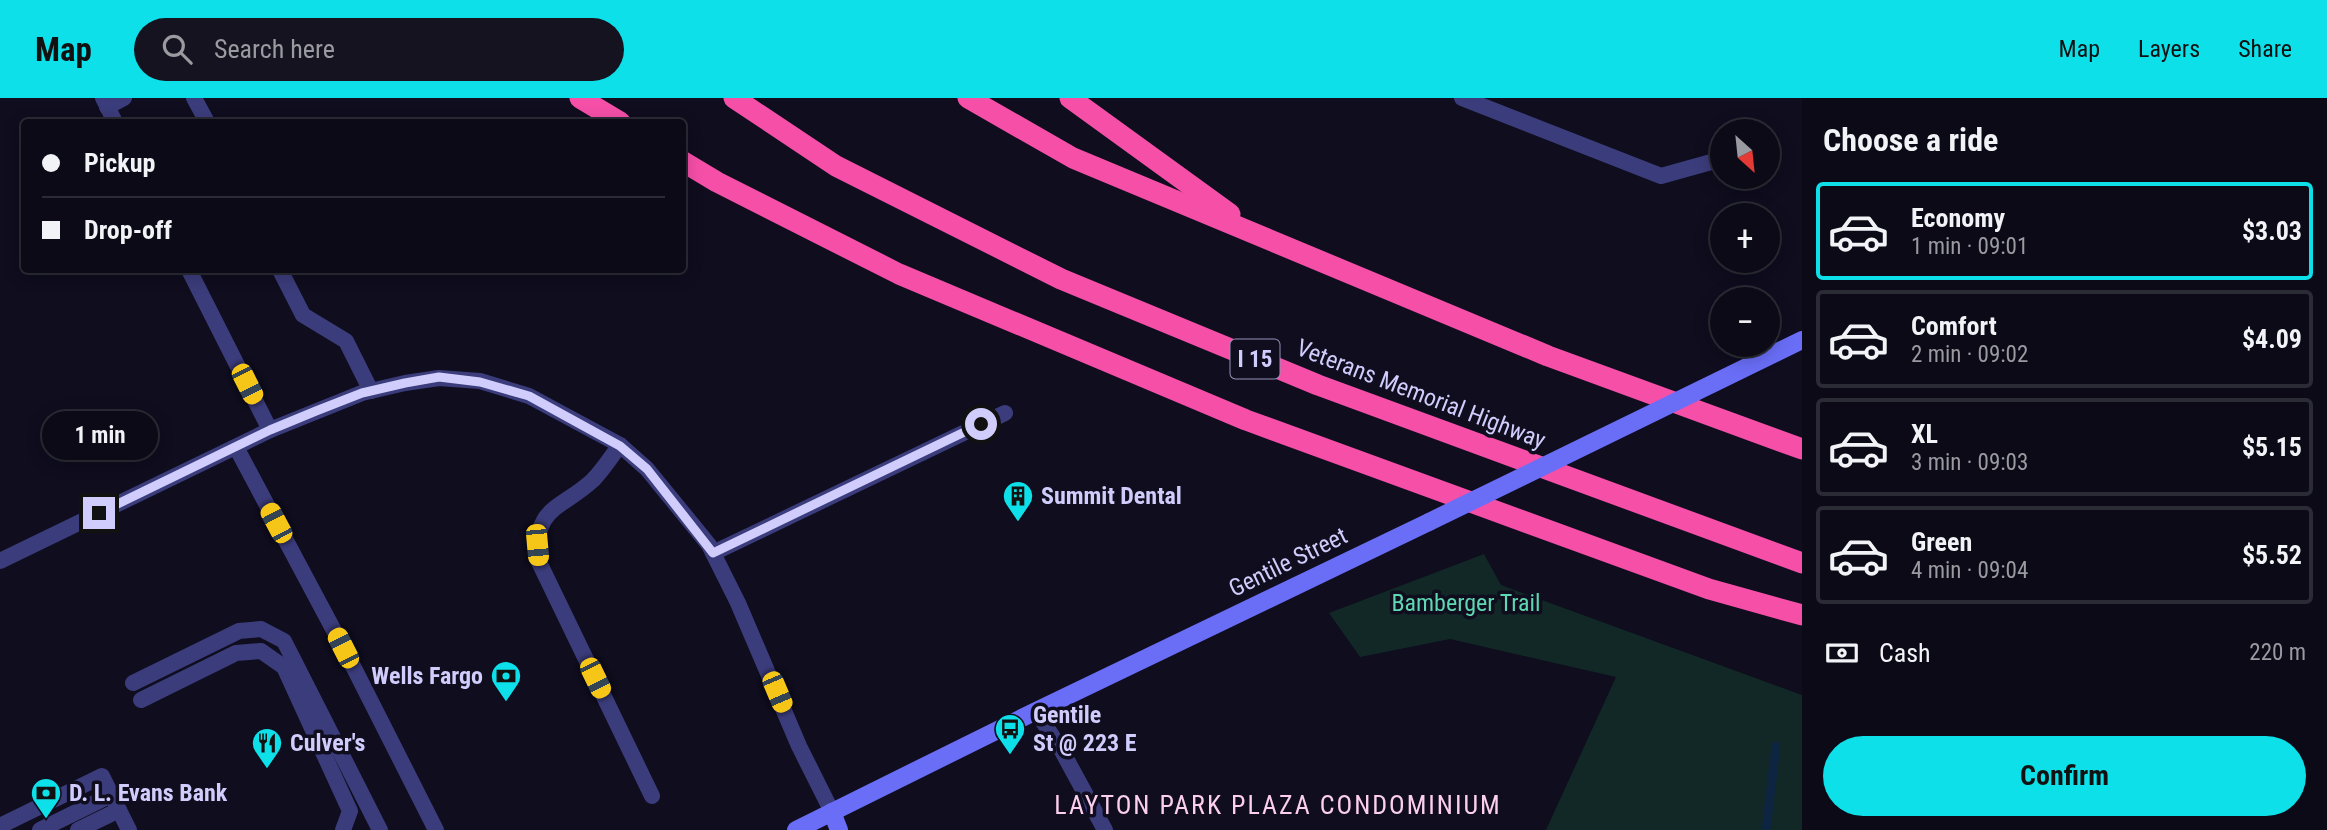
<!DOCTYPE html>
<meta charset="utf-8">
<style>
:root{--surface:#0b0a16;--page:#14131f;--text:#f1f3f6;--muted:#9a9aa1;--line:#2b2b35;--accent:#0de0e9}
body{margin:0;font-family:"Roboto Condensed",sans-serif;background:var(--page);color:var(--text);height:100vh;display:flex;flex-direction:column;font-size:26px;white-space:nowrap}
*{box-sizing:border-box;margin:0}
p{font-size:23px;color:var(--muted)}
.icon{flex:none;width:38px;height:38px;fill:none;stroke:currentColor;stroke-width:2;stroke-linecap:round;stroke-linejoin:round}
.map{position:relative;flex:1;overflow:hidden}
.details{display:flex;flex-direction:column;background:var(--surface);width:525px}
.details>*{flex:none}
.hud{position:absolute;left:21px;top:21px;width:665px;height:154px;border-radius:7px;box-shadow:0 4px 18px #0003,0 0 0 2px var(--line);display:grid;align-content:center;height:154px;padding:0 21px;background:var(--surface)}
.needle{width:46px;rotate:153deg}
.buttons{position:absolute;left:1710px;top:21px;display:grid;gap:14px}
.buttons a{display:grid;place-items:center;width:70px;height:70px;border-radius:50%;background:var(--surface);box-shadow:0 4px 18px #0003,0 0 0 2px var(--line);font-size:35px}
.end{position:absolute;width:32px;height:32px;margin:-16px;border:9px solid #d0cdfc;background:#111;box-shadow:0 0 0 4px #111}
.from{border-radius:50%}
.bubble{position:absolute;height:49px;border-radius:24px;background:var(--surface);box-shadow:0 4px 18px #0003,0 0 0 2px var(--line);font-size:23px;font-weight:700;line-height:49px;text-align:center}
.car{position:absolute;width:21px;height:42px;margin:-21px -10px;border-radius:9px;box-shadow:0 0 5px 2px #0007;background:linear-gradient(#f5c518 24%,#345 0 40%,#f5c518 0 76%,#345 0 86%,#f5c518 0)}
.hud b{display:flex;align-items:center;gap:24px;height:66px;font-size:26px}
.hud b+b{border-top:2px solid var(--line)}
.hud i{width:18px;height:18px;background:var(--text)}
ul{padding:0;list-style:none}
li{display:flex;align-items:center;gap:21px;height:98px;margin:0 14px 10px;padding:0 7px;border:4px solid var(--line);border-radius:7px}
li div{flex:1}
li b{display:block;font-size:26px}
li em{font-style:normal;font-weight:700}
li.active{border-color:var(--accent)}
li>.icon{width:63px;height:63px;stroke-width:1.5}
h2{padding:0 21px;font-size:32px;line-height:84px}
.pay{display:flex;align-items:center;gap:18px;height:77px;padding:0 21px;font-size:26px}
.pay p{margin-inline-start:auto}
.button{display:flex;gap:14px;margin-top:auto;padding:14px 21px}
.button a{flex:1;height:80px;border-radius:42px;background:var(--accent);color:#111;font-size:28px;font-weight:700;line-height:80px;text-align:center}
header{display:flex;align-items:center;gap:42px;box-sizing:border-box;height:98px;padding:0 35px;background:var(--accent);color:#111}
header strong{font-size:33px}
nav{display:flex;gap:38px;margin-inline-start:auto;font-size:24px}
.search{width:490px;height:63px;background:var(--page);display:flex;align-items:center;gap:18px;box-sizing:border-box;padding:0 24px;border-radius:38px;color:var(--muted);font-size:26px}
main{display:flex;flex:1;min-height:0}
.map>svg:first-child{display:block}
.green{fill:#112826}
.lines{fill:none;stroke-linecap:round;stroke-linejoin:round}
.stream{stroke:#0e2541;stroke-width:9}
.lane{stroke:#3b3c7b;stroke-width:16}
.secondary{stroke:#6a6ef7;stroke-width:18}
.highway{stroke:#f54fa8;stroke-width:21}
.secondary-bridge{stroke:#6a6ef7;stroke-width:18}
.route{stroke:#d0cdfc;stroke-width:9}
.labels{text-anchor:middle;stroke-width:7;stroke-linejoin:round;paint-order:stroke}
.shield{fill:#0f0d1e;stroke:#9693b9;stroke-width:2}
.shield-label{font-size:23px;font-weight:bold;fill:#d0cdfc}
.street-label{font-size:24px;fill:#d0cdfc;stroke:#0f0d1e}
.poi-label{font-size:24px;font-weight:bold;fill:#d0cdfc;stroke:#0f0d1e;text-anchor:start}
.park-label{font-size:24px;fill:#5ed8b2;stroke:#0f0d1e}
.neighbourhood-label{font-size:26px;letter-spacing:2px;fill:#fccfef;stroke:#0f0d1e}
</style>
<header>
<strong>Map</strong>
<div class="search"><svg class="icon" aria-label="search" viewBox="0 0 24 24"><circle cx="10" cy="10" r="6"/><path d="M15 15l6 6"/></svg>Search here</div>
<nav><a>Map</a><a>Layers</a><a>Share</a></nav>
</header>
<main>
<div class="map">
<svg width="1802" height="732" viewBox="0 0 1802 732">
<rect width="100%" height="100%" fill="#0f0d1e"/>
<path class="green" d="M1484,456l17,31 301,110v135h-256l70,-153 -166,-38 -90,18 -31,-44z"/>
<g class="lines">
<path class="stream" d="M1766,732l10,-84"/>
<g class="lane">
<path d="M103,0l12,24"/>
<path d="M194,0l13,24"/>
<path d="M1462,0l199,78 61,-17"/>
<path d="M107,9l17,-9"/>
<path d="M189,172l81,160"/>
<path d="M280,172l23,45 43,26 25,50"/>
<path d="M620,347c-9,12 -17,25 -27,35 -31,29 -60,26 -55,80l114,236"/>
<path d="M236,349l119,223 81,160"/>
<path d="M713,455l292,-140"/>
<path d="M0,463l270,-131 92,-37 43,-10 34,-5 41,3 49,15 91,49 27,24 62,76 29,58 61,143 33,66"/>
<path d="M133,585l106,-52 22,-2 23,12 96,189"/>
<path d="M141,602l95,-47 25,-2 23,16 66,144 -7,19"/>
<path d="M1036,613l26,40 43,79"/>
<path d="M0,728l102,-50 27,54"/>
<path d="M40,732l71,-35"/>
<path d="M78,732l41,-20"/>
</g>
<g class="secondary">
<path d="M832,714l7,18"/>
<path d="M796,732l240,-119 393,-189"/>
</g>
<g class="highway">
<path d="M580,0l40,24"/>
<path d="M734,0l102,68 225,113 257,106 484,178"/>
<path d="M968,0l105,60 475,198 254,93"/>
<path d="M1070,0l160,116"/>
<path d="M682,63l35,21 182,92 347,146 463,169 93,26"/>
</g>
<path class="secondary-bridge" d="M1429,424l373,-182"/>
</g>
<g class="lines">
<path class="route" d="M99,415l171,-83 46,-19 46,-18 43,-10 34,-6 41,5 49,14 91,50 27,23 66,84 268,-129"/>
</g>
<defs>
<g id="building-pin" transform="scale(1.575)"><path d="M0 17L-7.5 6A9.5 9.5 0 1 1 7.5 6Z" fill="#0de0e9" stroke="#0f0d1e"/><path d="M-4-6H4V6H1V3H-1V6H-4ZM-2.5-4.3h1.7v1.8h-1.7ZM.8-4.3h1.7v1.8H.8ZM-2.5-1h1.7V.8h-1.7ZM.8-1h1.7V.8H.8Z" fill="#111"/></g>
<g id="bank-pin" transform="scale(1.575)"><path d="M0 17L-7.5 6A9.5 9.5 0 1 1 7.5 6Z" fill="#0de0e9" stroke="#0f0d1e"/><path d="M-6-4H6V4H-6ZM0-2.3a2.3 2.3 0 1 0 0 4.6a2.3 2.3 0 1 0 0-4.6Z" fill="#111"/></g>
<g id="bus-pin" transform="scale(1.575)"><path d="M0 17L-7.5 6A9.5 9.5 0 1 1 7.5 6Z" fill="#0de0e9" stroke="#0f0d1e"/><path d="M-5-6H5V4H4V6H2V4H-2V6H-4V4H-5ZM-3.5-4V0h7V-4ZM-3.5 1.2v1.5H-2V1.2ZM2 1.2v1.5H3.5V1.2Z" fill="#111"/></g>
<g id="restaurant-pin" transform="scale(1.575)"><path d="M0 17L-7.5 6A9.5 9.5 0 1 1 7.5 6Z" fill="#0de0e9" stroke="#0f0d1e"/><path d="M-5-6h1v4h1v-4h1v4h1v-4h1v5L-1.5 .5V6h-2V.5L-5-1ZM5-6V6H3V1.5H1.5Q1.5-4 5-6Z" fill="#111"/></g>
</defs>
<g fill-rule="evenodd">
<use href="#building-pin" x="1018" y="398"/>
<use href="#bank-pin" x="506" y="578"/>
<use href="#bus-pin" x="1010" y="631"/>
<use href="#restaurant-pin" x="267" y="645"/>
<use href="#bank-pin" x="46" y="695"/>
</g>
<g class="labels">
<rect class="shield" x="1230.5" y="241.5" width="49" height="39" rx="5"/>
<g class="shield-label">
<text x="1255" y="269">I 15</text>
</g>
<g class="street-label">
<text transform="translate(1421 296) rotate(21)" y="8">Veterans Memorial Highway</text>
<text transform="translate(1288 464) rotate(-26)" y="8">Gentile Street</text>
</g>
<g class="poi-label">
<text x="1041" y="406">Summit Dental</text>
<text x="483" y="586" text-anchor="end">Wells Fargo</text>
<text x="1033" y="625">Gentile<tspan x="1033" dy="28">St @ 223 E</tspan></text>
<text x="290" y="653">Culver's</text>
<text x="69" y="703">D. L. Evans Bank</text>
</g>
<g class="park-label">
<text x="1466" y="513">Bamberger Trail</text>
</g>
<g class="neighbourhood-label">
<text x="1278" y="716">LAYTON PARK PLAZA CONDOMINIUM</text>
</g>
</g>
</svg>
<div class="buttons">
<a><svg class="needle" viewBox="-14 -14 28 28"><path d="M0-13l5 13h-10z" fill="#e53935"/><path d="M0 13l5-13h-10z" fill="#9a9aa1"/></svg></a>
<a>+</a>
<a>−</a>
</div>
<i class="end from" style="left:981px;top:326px"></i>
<i class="end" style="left:99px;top:415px"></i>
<div class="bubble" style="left:42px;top:313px;width:116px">1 min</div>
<i class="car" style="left:247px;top:286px;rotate:153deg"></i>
<i class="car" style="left:276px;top:425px;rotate:332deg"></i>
<i class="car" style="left:537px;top:447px;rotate:175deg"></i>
<i class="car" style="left:343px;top:550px;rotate:333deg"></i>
<i class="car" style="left:595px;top:580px;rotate:154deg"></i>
<i class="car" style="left:777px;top:594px;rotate:157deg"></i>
<div class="hud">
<b><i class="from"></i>Pickup</b>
<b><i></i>Drop-off</b>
</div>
</div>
<section class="details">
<h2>Choose a ride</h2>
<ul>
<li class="active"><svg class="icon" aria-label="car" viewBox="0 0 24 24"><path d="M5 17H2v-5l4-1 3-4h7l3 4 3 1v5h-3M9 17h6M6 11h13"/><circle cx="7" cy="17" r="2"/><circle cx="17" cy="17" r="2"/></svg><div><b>Economy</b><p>1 min · 09:01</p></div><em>$3.03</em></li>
<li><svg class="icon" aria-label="car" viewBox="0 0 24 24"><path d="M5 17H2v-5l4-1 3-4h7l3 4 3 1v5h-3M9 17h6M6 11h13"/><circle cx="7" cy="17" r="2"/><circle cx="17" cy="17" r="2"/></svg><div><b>Comfort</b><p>2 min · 09:02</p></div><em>$4.09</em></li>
<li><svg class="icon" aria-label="car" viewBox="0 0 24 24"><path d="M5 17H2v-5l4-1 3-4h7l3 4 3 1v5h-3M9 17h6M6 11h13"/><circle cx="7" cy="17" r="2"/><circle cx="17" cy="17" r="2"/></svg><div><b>XL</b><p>3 min · 09:03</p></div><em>$5.15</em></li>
<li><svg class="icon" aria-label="car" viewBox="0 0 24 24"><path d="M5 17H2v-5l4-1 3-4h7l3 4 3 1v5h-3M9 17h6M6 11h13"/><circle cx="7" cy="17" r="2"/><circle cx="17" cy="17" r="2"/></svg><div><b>Green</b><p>4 min · 09:04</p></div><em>$5.52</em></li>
</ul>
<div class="pay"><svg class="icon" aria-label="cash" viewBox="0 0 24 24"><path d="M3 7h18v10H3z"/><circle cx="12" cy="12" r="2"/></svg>Cash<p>220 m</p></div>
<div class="button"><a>Confirm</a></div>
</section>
</main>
